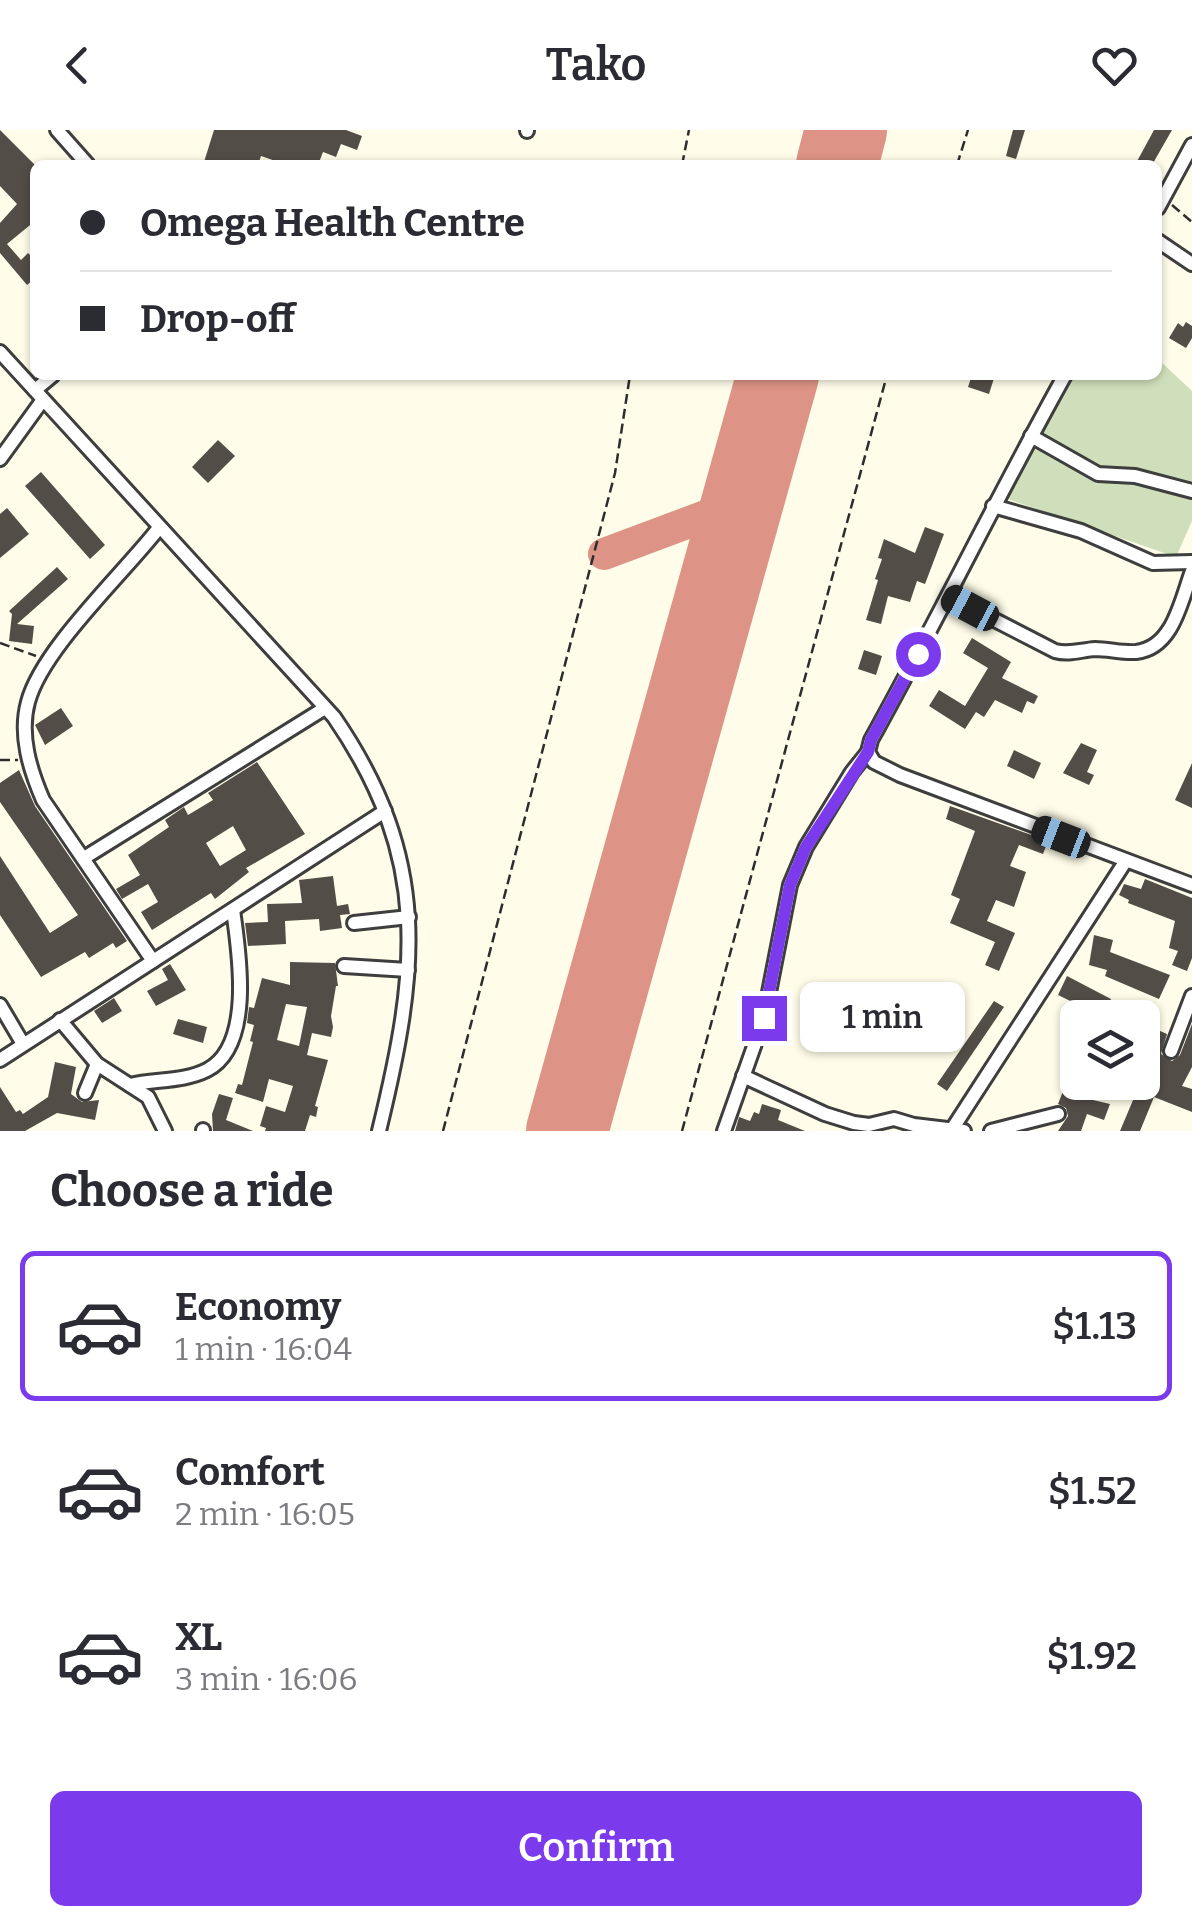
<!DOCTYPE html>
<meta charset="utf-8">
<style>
:root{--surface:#fff;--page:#f2f2f3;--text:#2b2b33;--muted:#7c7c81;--line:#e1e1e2;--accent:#7c3aed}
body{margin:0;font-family:Bitter,serif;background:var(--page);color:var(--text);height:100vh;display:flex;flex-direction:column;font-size:38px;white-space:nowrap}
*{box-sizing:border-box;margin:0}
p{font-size:32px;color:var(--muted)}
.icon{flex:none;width:55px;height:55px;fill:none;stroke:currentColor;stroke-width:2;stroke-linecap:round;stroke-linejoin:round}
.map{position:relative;height:1001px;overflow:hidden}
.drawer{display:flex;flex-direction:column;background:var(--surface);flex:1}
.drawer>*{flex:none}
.guide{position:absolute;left:30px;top:30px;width:1132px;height:220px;border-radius:15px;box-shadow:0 2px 8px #0004;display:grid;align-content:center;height:220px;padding:0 50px;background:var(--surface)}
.tools{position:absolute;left:1060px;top:870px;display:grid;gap:20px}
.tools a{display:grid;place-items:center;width:100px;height:100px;border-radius:15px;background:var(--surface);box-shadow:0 2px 8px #0004;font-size:50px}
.end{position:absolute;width:45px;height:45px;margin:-22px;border:12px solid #7c3aed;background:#fff;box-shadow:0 0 0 5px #fff}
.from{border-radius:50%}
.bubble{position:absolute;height:70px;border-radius:15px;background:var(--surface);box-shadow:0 2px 8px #0004;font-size:32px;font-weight:600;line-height:70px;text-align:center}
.car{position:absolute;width:30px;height:60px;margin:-30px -15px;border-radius:12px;box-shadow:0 0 8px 2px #0007;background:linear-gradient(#222 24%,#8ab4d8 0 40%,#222 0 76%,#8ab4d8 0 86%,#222 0)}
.guide b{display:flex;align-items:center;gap:35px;height:95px;font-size:38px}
.guide b+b{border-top:2px solid var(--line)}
.guide i{width:25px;height:25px;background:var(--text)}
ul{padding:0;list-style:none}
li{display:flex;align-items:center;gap:30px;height:150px;margin:0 20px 15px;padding:0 30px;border:5px solid transparent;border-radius:15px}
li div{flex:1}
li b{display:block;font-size:38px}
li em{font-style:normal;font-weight:600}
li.selected{border-color:var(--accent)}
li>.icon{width:90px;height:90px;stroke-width:1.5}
h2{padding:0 50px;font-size:45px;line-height:120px}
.action{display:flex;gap:20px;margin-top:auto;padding:20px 50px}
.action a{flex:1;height:115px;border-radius:15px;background:var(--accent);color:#fff;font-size:40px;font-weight:600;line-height:115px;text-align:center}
header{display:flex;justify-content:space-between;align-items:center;height:130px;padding:0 50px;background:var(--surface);font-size:45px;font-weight:600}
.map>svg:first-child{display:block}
.cemetery{fill:#d0dfbb}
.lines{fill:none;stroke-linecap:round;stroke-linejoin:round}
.taxiway{stroke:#dd9486;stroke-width:32}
.runway{stroke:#dd9486;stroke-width:82}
.building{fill:#534d47;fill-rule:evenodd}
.minor-casing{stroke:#3e3e3e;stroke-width:18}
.path{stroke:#2d2d2d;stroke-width:2.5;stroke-dasharray:10 5;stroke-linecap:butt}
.minor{stroke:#fff;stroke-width:12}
.route{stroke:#7c3aed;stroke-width:12}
</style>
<header><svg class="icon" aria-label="back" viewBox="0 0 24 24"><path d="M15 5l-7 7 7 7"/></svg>Tako<svg class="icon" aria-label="heart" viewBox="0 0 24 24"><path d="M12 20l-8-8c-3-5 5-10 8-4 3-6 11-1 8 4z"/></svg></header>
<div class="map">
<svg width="1192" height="1001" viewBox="0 0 1192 1001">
<rect width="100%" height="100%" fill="#fffde9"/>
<path class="cemetery" d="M1158,229l34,32v130l-16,36 -180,-62 64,-120h98z"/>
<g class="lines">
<path class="taxiway" d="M604,424l139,-52"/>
<g class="runway">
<path d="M837,35l9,-35"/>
<path d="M567,1001l211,-756"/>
</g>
</g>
<g class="building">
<path d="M0,0l35,35v56l-28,23 14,16 7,-7 7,7v18l-8,7 -27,-32v-30l17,-19 -17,-18z"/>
<path d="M214,0h132l16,6 -5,14 -16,-6 -5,13 -13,-5 -5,13h-31l-26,-9 -3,9h-46l-8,-3z"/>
<path d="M1013,0h12l-9,29 -10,-3z"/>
<path d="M1154,0h18l-20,35h-17z"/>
<path d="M1186,192l6,4v12l-6,10 -17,-10 9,-15 5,4z"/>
<path d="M972,245h23l-6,19 -21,-7z"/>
<path d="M218,310l17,16 -27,27 -16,-16z"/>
<path d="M41,342l64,73 -15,14 -65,-73z"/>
<path d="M7,378l22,26 -29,24v-44z"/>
<path d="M925,397l19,7 -19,50 -8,-3 -7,21 -22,-6 -7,28 -15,-4 12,-40 -3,-1 7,-20 -4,-1 6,-19 31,14z"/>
<path d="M57,437l11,12 -51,45 17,2 -2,18 -23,-3 3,-27 -3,-3z"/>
<path d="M972,508l39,24 -9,16 36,18 -4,8 -7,-3 -5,12 -27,-13 -11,17 -8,-5 -11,17 -36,-23 10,-16 26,16 23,-38 -25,-15z"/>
<path d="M864,520l18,6 -6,19 -18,-6z"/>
<path d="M61,578l12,18 -28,19 -10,-20z"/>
<path d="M1081,613l16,7 -10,22 7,3 -5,10 -26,-12z"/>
<path d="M1014,620l27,13 -7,16 -27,-13z"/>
<path d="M257,632l48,72 -59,34 3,4 -34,27 -4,-6 -59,37 -11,-18 17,-10 -10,-18 -26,15 -6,-10 24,-14 -12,-20 41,-28 -4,-7 19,-13 4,8 25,-15 -5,-7zM233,696l13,24 -26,16 -14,-23z"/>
<path d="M1192,633v45l-17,-8z"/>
<path d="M19,640l16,36 92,135 -11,7 -3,-5 -24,15 -4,-6 -44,25 -41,-62v-59l50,77 28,-18 -78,-113v-19z"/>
<path d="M950,676l98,35 -5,13 -24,-9 -9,21 16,6 -12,35 -18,-7 -9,21 28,12 -16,38 -14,-6 10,-23 -45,-19 10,-24 -9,-4 24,-64 -29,-12z"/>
<path d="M333,746l4,30 11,-2 2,10 -10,1 2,13 -22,3 -1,-12 -34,2 1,23 -38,2 -3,-23 23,-1 -1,-18 35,-1 -3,-23z"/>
<path d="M1145,749l47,19v60l-5,13 -15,-6 6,-14 -9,-3 6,-27 -47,-18 1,-3 -10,-5 5,-11 17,5z"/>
<path d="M1094,805l19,5 -3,12 60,23 -11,24 -54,-23 2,-6 -18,-5z"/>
<path d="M290,832l45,1 3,23h-2l-5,30 2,11 -2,10 -19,-4 -5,22 21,5 -13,46 3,1 -2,10 -6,-2 -5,16h-40l1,-3 -6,-2 6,-20 19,6 8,-26 -24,-7 -6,23 -28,-9 3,-9 4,1 11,-43 -3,-1 4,-16 -7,-2 2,-16 5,1 8,-30 28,7zM286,874l21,3 -8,39 -22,-6z"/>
<path d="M170,834l16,26 -30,16 -9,-15 21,-11 -6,-11z"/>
<path d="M1067,846l44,23 -8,18 -45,-22z"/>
<path d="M114,868l8,13 -20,12 -8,-12z"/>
<path d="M994,871l10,6 -57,84 -10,-7z"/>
<path d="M178,889l29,8 -4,16 -30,-9z"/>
<path d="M1078,891v42l-17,-7z"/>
<path d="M1142,893l25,11 -6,20 11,7 8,-6 12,-31v43l-10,19 10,3v23l-38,-15 -14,34h-20l16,-38 -5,-2 3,-9h8v-14l9,3 9,-23 -18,-7z"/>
<path d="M55,932l21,5 -5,27 11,8 17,-2 -4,20 -38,-7 -32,18h-25v-44l16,25 4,-2 3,4 25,-17z"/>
<path d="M1065,956l9,4 -2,5 38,9 -6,16 -17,-6 -6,17h-23l10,-15 -2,-8 -8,-4z"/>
<path d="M219,964l14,4 -7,22 27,11h-40l-1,-17z"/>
<path d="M762,974l19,6 -3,10 27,11h-70l4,-14 11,4 4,-9 5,2z"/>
</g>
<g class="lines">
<g class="minor-casing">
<g id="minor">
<path d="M57,0l31,35"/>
<path d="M527,1v-1"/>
<path d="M1158,78l34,-63"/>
<path d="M1158,111l34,23"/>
<path d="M0,222l334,365c98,143 84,254 45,414"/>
<path d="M1065,245c-67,120 -127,244 -194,365l-3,12 6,10 26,13 292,110"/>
<path d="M35,260l18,-15"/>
<path d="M1031,306l67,38 37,2 57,15"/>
<path d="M0,329l42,-58"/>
<path d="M993,376l88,25 72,32 39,-1"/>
<path d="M950,467l105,54c14,4 26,-1 40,-2 14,0 27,4 41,3 37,-4 45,-51 56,-81"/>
<path d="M84,728l241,-150"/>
<path d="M354,793l55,-6"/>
<path d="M153,831l-110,-161c-13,-30 -24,-65 -15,-98 14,-53 95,-128 130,-173"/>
<path d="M344,836l64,4"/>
<path d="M0,875l23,39"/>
<path d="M60,890l37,44 51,33 17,34"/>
<path d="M1171,921l21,-55"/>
<path d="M0,930l385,-249"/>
<path d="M743,946l82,38 29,9 15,2 25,-6 20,6 50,6"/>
<path d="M130,955c26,-6 53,-3 77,-15 47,-24 32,-118 26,-160"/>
<path d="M85,963l12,-29"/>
<path d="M203,1001v-1"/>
<path d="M724,1001l40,-113 26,-133 16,-38 46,-75 16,-20"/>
<path d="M951,1001l174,-269"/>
<path d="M991,1001l67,-17"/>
</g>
</g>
<g class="path">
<path d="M682,35l7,-35"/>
<path d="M957,35l11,-35"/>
<path d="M1172,75l20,17"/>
<path d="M0,513l36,13"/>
<path d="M0,630h18"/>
<path d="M443,1001l172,-658 15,-98"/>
<path d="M682,1001l205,-756"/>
</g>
<use href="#minor" class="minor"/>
</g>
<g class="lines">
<path class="route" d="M764,888l26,-133 16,-38 62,-95 3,-12 47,-86"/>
</g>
</svg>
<div class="tools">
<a><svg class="icon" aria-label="layers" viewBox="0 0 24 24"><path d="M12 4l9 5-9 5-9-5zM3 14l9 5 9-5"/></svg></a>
</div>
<i class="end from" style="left:918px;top:524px"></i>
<i class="end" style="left:764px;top:888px"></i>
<div class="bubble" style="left:800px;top:852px;width:165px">1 min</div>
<i class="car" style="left:970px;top:478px;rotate:298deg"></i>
<i class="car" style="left:1061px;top:707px;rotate:291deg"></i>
<div class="guide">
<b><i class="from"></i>Omega Health Centre</b>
<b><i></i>Drop-off</b>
</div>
</div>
<section class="drawer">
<h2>Choose a ride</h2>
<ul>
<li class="selected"><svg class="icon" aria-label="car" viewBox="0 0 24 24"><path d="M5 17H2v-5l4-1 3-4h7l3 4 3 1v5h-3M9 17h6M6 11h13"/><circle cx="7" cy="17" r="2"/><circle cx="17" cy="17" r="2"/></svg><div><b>Economy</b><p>1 min · 16:04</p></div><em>$1.13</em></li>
<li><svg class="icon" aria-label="car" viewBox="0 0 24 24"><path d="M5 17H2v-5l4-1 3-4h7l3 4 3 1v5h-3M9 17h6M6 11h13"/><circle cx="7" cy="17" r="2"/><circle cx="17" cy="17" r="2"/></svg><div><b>Comfort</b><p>2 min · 16:05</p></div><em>$1.52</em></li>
<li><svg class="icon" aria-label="car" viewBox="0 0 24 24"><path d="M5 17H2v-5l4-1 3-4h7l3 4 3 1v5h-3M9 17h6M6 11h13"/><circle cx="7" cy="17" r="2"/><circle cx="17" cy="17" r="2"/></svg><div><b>XL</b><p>3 min · 16:06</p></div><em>$1.92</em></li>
</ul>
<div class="action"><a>Confirm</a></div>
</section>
